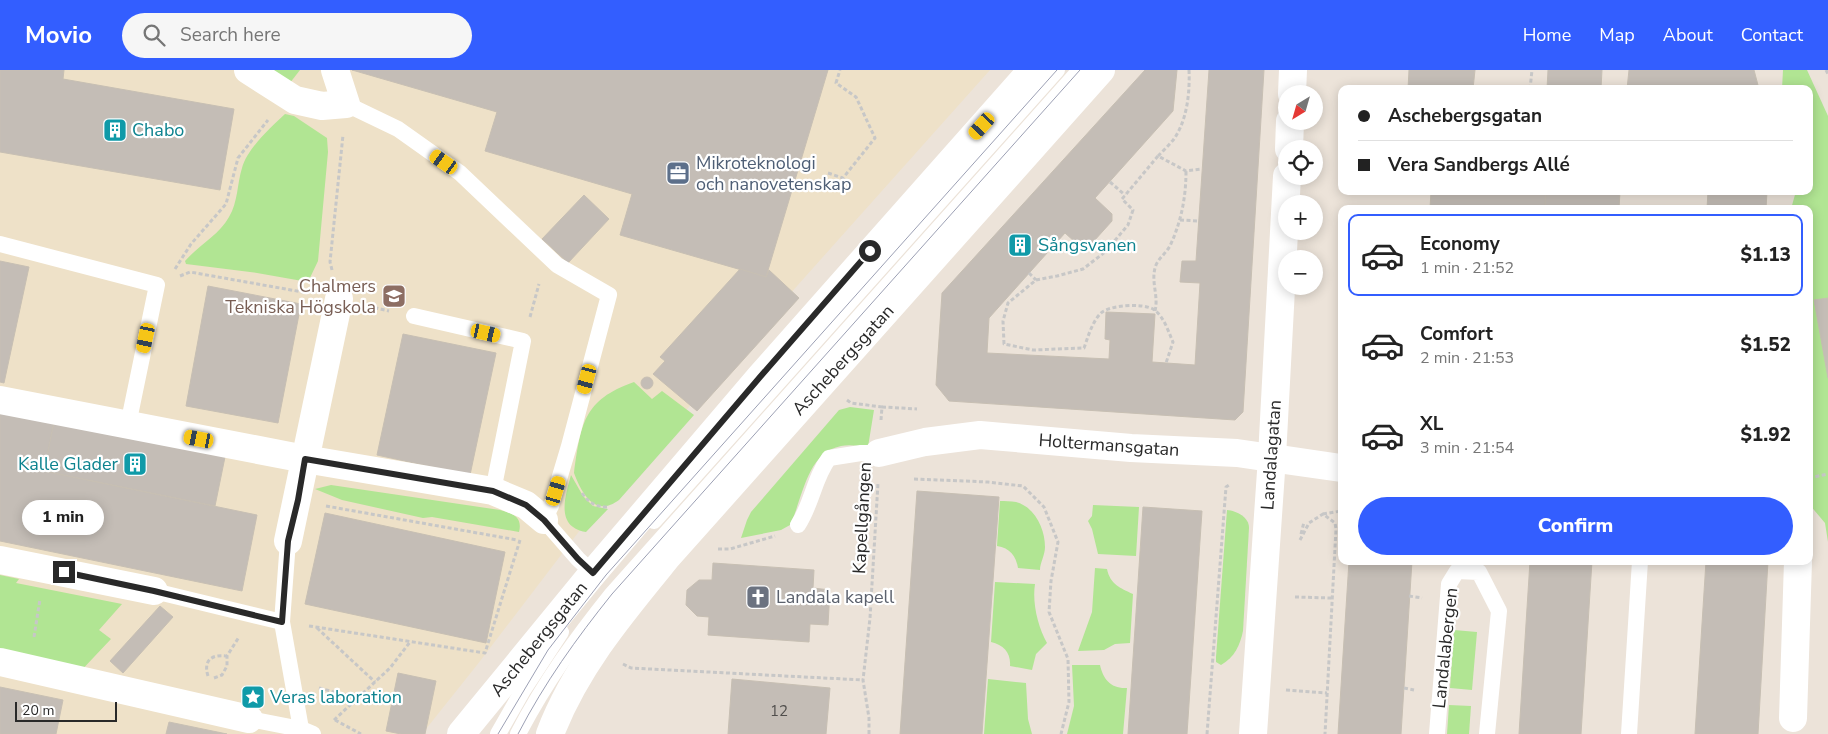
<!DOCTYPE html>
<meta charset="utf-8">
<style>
:root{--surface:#fff;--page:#f6f6f6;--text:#222;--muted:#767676;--line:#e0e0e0;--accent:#335eff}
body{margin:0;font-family:"Nunito Sans",sans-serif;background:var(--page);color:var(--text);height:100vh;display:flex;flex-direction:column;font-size:19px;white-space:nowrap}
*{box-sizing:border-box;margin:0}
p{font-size:16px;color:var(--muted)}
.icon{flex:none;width:28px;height:28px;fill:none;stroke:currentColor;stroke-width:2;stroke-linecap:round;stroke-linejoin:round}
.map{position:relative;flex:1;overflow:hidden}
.sheet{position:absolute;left:1338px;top:135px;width:475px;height:360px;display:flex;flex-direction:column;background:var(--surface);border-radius:10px;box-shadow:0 2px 12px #0003}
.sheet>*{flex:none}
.banner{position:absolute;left:1338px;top:15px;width:475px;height:110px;border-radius:10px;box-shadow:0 2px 12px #0003;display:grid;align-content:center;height:110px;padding:0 20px;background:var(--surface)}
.needle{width:32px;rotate:217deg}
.buttons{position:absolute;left:1278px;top:15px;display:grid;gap:10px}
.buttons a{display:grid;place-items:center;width:45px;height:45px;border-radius:50%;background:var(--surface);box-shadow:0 2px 12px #0003;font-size:25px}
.scale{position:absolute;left:15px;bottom:12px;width:102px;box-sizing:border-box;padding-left:5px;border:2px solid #292929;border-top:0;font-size:14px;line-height:18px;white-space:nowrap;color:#292929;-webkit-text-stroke:4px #fff;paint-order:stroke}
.end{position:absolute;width:22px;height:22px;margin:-11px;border:6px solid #292929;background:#fff;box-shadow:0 0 0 2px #fff}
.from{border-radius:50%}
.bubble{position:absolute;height:35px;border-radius:18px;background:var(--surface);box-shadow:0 2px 12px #0003;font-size:16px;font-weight:800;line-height:35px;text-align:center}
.car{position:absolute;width:15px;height:30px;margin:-15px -8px;border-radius:6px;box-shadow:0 0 4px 1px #0007;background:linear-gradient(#f5c518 24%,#345 0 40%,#f5c518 0 76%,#345 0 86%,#f5c518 0)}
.banner b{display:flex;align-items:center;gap:18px;height:48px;font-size:19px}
.banner b+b{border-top:1px solid var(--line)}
.banner i{width:12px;height:12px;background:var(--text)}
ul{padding:9px 0 0;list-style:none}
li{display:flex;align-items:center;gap:15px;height:82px;margin:0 10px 8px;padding:0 10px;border:2px solid transparent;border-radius:10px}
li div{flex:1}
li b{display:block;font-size:19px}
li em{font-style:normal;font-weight:800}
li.selected{border-color:var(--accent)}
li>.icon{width:45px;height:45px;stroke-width:1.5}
.cta{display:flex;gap:10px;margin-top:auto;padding:10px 20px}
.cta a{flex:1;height:58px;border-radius:30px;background:var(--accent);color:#fff;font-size:20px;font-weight:800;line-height:58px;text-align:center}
header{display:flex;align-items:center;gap:30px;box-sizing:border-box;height:70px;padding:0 25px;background:var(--accent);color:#fff}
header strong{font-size:24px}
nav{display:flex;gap:28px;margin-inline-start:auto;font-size:18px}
.search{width:350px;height:45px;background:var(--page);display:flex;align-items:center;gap:12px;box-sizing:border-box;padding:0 18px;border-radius:28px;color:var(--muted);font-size:19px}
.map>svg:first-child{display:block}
.education{fill:#eee1c8}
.green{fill:#b1e593}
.building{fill:#c4bdb6;stroke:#c7bfb3}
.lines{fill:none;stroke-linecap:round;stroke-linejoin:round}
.path{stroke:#c7c7c7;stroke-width:3;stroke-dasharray:4 2.5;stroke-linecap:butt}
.service{stroke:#fff;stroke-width:16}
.minor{stroke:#fff;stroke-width:28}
.tertiary{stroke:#fff;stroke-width:28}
.tram{stroke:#9ca0b4;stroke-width:1}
.route{stroke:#292929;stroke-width:6}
.labels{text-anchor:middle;stroke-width:4.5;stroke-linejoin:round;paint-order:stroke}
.number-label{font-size:15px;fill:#504e4c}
.culture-label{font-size:18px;fill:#0d838f;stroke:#fff;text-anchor:start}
.service-label{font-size:18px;fill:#4e5e75;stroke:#fff;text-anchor:start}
.education-label{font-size:18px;fill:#785e54;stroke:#fff;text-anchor:end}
.street-label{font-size:18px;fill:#292929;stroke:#fff}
.worship-label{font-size:18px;fill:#5b616d;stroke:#fff;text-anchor:start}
</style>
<header>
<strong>Movio</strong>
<div class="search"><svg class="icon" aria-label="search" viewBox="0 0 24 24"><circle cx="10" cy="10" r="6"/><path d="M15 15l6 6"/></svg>Search here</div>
<nav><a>Home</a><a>Map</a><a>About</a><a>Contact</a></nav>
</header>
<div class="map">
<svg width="1828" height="664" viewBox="0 0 1828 664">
<rect width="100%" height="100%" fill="#ece3d9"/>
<path class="education" d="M0,0h990l-403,451 -110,144 -55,69h-422z"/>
<g class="green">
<path d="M259,0h41l-14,18z"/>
<path d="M1783,0h24l21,46v426l-3,-19 -16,-19v-295h-18l5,-18h13v-102h-27z"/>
<path d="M285,44l9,2 33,22 1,14 -10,109 -10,21 -51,-9 -71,-9 -1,-3c14,-16 34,-26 44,-44 9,-15 8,-33 13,-49 5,-19 29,-41 43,-54z"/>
<path d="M634,312l18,17 10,-8 32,24 -75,85c-24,18 -37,-6 -45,-27 7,-49 9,-73 60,-91z"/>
<path d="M850,337l24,3 -6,37c-8,-1 -19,-3 -27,-1 -35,7 -38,53 -51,79l-9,5 -40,8 6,-18 4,-8 88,-102z"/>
<path d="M571,405l12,21 10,10 15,3 -22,23c-31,-5 -21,-35 -15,-57z"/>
<path d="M331,415l169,25c12,3 23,7 19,22l-87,-15 -9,1 -81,-18 -27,-11z"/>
<path d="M1000,431c5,0 11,0 16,1 19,5 29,27 29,45 0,8 -5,16 -5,23l-22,-2c-2,-12 -8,-20 -21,-22z"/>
<path d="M1093,435l46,2 -3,49 -38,-2 -6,-25 -4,-8 4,-5z"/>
<path d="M1227,440c10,1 22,7 22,18l-6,103c-3,14 -8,26 -22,34l-5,-3v-5z"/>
<path d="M1095,498l12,1c3,15 13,19 26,25l-3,49 -15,1 -11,6 -26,1 14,-39z"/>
<path d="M0,505l19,4 -3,4 106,21 -23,26 12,9 -34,36 -77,-13z"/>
<path d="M995,512l40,2c-3,19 3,43 12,59l-11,11 -4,16 -22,-4c1,-13 -6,-21 -19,-24z"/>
<path d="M1454,560l23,2 -5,58 -22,-2z"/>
<path d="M1072,595h28c3,14 11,24 27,23l-4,46h-56l7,-28z"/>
<path d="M988,609l38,4 2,36 4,15h-48z"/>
<path d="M1449,635l22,1 -2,28h-22z"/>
</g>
<g class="building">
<path d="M0,0h64l-1,9 171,30 -14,81 -220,-38z"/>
<path d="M352,0h476l-62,207 -146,-42 12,-41 -147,-43 12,-39z"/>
<path d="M1145,0h32l-4,41 -78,87 17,16v7l-27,30 -20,-18 -76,85 -2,35 122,6 1,-19 -5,-1 1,-27 49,2 -3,48 43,3 5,-82 -20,-1 2,-21h14l13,-191h55l-21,342 -8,8 -286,-19 -13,-16 6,-92z"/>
<path d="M1409,0h66l-2,19h-65z"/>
<path d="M1548,0h54l-1,19h-54z"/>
<path d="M1629,0h125l5,19h-132z"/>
<path d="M1431,121h115l-1,18h-115z"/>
<path d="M1546,121h74l-1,18h-74z"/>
<path d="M1708,121h59l-1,18h-59z"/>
<path d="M584,125l25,24 -41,44 -26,-24z"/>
<path d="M0,191l29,6 -25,116 -4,-1z"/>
<path d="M740,199l26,8 3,-7 30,28 -102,113 -44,-37 12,-13 -5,-4z"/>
<path d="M208,216l93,18 -23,119 -92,-17z"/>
<path d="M1828,228v80l-14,-78z"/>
<path d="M403,264l93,19 -26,122 -93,-20z"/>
<circle cx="647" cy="313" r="6"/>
<path d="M0,341l54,11 -10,49 213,44 -15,76 -242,-50z"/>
<path d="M54,352l171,35 -10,49 -171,-35z"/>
<path d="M917,421l82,6 -17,237h-82z"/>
<path d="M1143,437l59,4 -15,223h-59z"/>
<path d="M325,443l180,39 -19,91 -181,-39z"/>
<path d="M1349,491h63l-11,173h-63z"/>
<path d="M1530,491h62l-11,173h-62z"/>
<path d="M1706,491h62l-10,173h-63z"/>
<path d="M713,493l101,7 -1,18 17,2 -2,35 -18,-1 -1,18 -101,-7 1,-18 -12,-1 -11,-11 1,-15 12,-10h13z"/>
<path d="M160,536l13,11 -50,56 -13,-12z"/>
<path d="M398,603l38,8 -11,53h-24l-15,-3z"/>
<path d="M732,609l98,9 -4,46h-98z"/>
<path d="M0,617l63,13 -7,34h-56z"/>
<path d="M169,652l58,12h-61z"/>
</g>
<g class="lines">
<g class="path">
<path d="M1189,0c1,23 -2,50 -15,69 -5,6 -11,12 -16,17l28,15 16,-2"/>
<path d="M1826,0l2,4"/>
<path d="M1530,19l2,-19"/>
<path d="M1158,86l-36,43 11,11 -5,15 -23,27 -22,17 -26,7 -21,4 -28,23 -5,18 1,23 29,6 51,-2c4,-11 8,-26 17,-35 9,-8 41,-10 52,-4 11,7 15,22 20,33l-7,21"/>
<path d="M828,103l15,5 32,-40 -19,-41 -20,-14 4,-13"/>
<path d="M1110,112l15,13"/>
<path d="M1180,150l19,1"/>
<path d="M175,199l16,-25 35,-40 12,-46 30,-38"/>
<path d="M332,200l-2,-8 13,-127"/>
<path d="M1029,203l7,7"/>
<path d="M180,206l10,-4 118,21"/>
<path d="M368,236l21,5"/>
<path d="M1155,241c4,-16 -5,-30 1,-46 3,-7 10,-12 14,-19 11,-24 16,-48 16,-75"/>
<path d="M530,247l9,-33"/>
<path d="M847,330l4,3 31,4 -1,13"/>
<path d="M882,337l35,2"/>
<path d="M1809,408l19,-4"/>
<path d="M914,409l74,3 35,4 21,21 14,35 -7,39 -2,31 19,47 1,43 -8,32"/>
<path d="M582,423c7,10 14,14 26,14"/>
<path d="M326,436l191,34"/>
<path d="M1323,444l18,-3"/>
<path d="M1301,464l3,-12"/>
<path d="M1300,470l9,-17 14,-9 12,9 1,6 -11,205"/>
<path d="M718,479h12l45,-13"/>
<path d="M1409,526l13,2"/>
<path d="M1295,527l37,1"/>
<path d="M309,556l176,27 35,-113"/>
<path d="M317,558l58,54"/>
<path d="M34,567l6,-38"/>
<path d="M623,594l8,4 232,12"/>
<path d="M208,606c-5,-16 4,-22 19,-20"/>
<path d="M214,608l8,-3 5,-9v-10l12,-19"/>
<path d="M319,618l38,10 35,4"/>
<path d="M1404,618l10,2"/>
<path d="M1286,620l41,3"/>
<path d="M334,650l56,-52 20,-26"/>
<path d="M335,650l26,14"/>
<path d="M869,664v-16l-6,-38 7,-62 8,-135"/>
<path d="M1207,664l19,-247 3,-2"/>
</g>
<g class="service">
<path d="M346,34l52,25 62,44 97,92 52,30 -40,151 -18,60 -7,14 34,39 15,14"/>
<path d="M0,174l157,41 -29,140"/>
<path d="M414,246l109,25 -30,150"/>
<path d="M654,451l403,-451"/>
<path d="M798,455c14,-21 16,-47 31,-67l32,-5h18"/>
<path d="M288,471l-6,81 19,107"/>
<path d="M154,521l128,31"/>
<path d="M249,649l52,10 12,5"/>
<path d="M498,664l25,-44 38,-58"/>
<path d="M518,664c27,-52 58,-95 94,-140l468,-524"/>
<path d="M1437,664l12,-150 8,-13 22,1 20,39 -12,123"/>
<path d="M1629,664l11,-173"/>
</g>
<g class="minor">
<path d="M248,0l47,30 27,6 24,-2 -11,-34"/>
<path d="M1292,24l1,-24"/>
<path d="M1289,79l1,-28"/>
<path d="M0,330l305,59 188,32 33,14 18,15"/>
<path d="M879,383l46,-11 55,-7 151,13 106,5 104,15"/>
<path d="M288,471l51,-242"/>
<path d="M0,490l154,31"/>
<path d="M0,592l249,57"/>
<path d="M1793,648l5,-157"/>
<path d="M1253,664l19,-277 15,-281"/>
</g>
<g class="tertiary">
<path d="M461,664l132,-161 167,-196 272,-307"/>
<path d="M550,664c26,-68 73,-123 118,-178l433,-486"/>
</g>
<g class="tram">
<path d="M498,664l50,-84 58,-75 451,-505"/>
<path d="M518,664c27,-52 58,-95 94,-140l468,-524"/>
</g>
</g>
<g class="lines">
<path class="route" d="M64,502l90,19 128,31 6,-81 10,-41 7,-41 188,32 33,14 18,15 34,39 15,14 167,-196 110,-126"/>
</g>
<defs>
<g id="building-square" transform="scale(1.25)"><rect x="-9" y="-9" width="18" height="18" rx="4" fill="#0f9aa8" stroke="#fff"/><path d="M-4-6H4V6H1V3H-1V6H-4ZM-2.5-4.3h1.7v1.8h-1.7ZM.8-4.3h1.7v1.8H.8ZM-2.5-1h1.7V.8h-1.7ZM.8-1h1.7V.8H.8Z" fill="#fff"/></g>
<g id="office-square" transform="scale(1.25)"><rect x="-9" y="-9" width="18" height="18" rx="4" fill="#5c6f8a" stroke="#fff"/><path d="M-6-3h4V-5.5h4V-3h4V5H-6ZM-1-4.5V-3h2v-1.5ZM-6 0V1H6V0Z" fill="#fff"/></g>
<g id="university-square" transform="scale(1.25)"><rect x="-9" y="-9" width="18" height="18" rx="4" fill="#8d6e63" stroke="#fff"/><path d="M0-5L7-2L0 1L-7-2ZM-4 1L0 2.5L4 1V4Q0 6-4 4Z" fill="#fff"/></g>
<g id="church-square" transform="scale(1.25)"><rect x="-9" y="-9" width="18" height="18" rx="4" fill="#6b7280" stroke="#fff"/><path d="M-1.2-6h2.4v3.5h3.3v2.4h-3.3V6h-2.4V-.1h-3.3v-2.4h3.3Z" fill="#fff"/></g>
<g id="sight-square" transform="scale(1.25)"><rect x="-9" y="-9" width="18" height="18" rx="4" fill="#0f9aa8" stroke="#fff"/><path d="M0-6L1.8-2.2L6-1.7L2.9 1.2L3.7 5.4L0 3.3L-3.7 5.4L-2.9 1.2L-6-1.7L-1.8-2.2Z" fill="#fff"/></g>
</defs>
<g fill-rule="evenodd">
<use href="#building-square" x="115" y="60"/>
<use href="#office-square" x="678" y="103"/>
<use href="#building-square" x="1020" y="175"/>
<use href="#university-square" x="394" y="226"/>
<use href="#building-square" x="135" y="394"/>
<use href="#church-square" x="758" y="527"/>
<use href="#sight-square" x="253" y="627"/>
</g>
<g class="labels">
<g class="number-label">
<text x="779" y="646">12</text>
</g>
<g class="culture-label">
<text x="132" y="66">Chabo</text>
<text x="1038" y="181">Sångsvanen</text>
<text x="118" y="400" text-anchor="end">Kalle Glader</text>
<text x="270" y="633">Veras laboration</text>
</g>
<g class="service-label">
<text x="696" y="99">Mikroteknologi<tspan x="696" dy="21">och nanovetenskap</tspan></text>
</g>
<g class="education-label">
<text x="376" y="222">Chalmers<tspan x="376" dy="21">Tekniska Högskola</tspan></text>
</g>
<g class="street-label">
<text transform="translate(843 290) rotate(-48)" y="6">Aschebergsgatan</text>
<text transform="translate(1109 375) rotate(4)" y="6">Holtermansgatan</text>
<text transform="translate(1271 385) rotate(-86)" y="6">Landalagatan</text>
<text transform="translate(862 448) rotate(-87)" y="6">Kapellgången</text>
<text transform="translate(539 569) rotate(-51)" y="6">Aschebergsgatan</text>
<text transform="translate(1445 578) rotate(-84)" y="6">Landalabergen</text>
</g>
<g class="worship-label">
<text x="776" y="533">Landala kapell</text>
</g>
</g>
</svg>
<div class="buttons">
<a><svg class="needle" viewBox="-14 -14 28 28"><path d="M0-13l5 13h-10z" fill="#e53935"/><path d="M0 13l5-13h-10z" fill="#767676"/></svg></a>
<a><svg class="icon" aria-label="locate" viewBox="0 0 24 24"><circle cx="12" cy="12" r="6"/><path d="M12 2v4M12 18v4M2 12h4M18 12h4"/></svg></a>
<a>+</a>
<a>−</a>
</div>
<div class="scale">20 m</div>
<i class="end from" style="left:870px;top:181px"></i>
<i class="end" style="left:64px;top:502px"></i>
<div class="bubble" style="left:22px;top:430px;width:82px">1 min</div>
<i class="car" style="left:982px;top:56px;rotate:222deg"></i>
<i class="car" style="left:444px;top:92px;rotate:305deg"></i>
<i class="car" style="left:486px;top:263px;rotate:103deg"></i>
<i class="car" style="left:146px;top:268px;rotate:192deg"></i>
<i class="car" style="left:587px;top:309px;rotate:195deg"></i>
<i class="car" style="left:199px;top:369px;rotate:281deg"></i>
<i class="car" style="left:556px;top:421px;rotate:17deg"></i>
<div class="banner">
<b><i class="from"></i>Aschebergsgatan</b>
<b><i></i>Vera Sandbergs Allé</b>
</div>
<section class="sheet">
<ul>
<li class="selected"><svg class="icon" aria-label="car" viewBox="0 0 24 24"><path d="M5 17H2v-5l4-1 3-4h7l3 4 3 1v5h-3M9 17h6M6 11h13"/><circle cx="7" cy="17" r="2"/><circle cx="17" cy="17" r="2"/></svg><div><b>Economy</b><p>1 min · 21:52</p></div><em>$1.13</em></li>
<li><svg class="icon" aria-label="car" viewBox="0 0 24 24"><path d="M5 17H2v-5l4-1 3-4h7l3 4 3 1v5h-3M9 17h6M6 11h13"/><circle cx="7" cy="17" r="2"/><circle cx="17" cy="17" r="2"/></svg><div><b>Comfort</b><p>2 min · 21:53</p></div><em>$1.52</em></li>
<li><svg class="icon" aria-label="car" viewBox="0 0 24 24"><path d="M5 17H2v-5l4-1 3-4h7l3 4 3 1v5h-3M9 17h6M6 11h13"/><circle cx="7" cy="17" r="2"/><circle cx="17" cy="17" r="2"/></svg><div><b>XL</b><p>3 min · 21:54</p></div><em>$1.92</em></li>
</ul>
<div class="cta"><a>Confirm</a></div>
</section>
</div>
